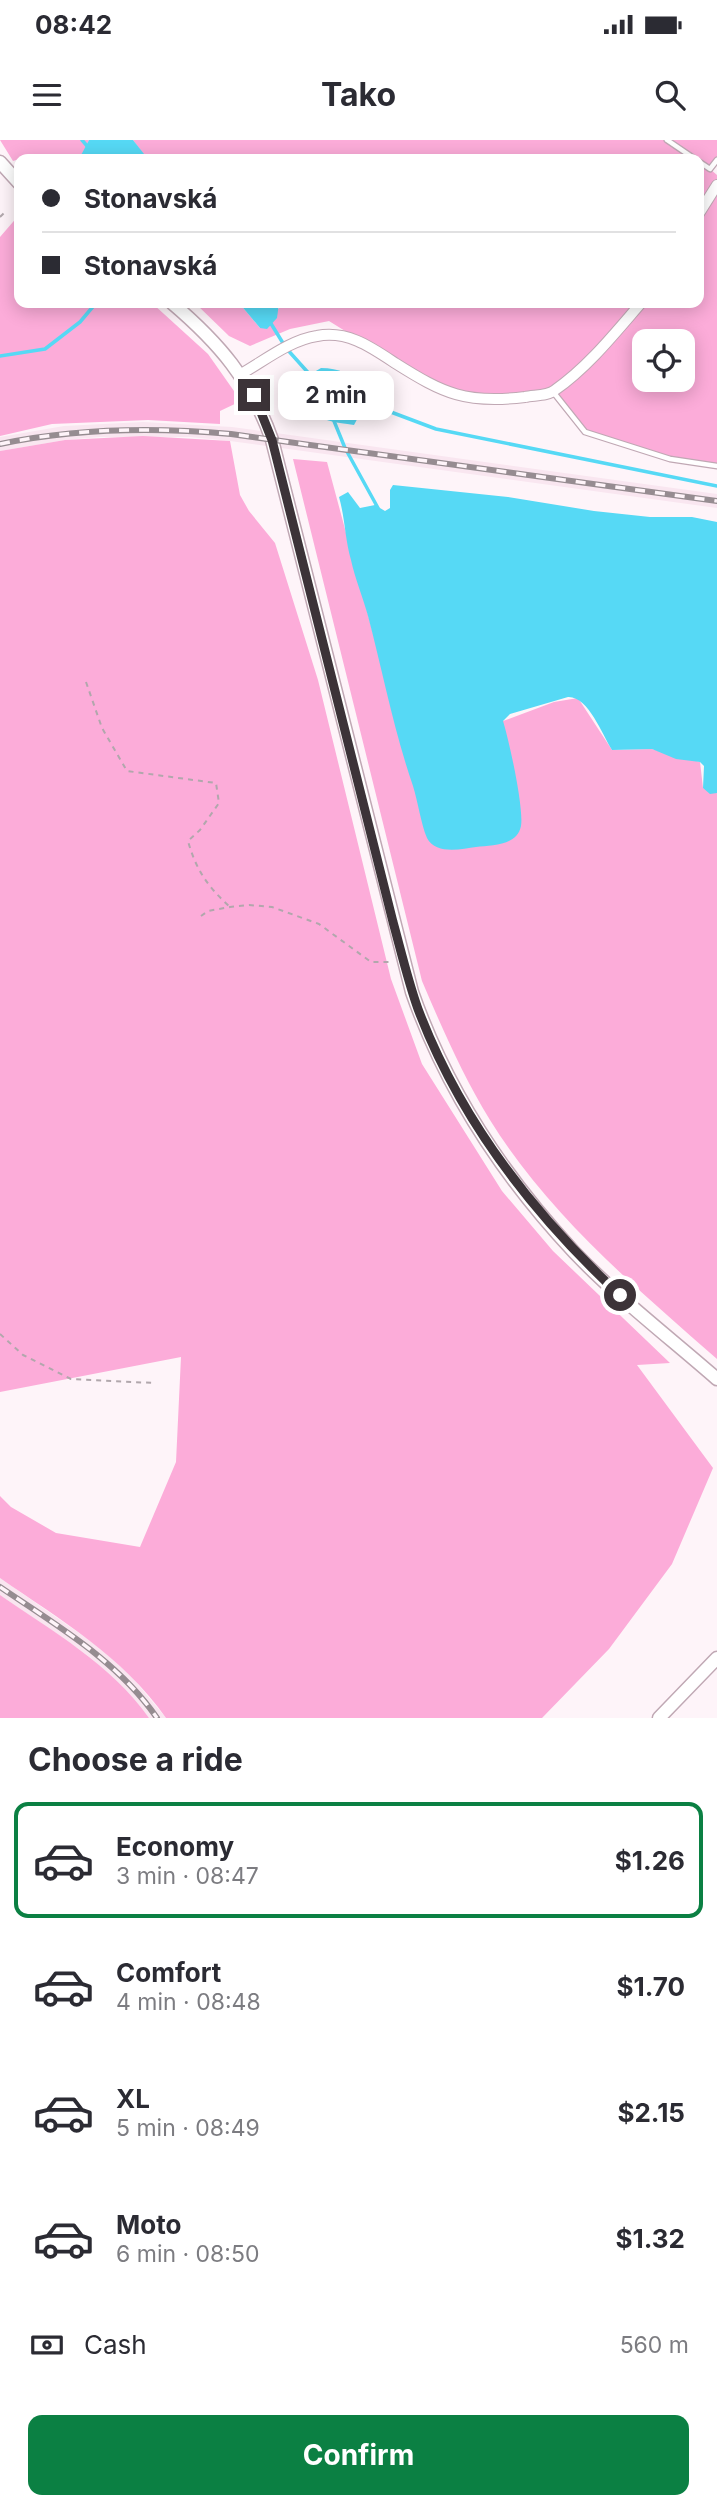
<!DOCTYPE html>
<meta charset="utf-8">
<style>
:root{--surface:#fff;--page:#f2f2f3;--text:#2b2b33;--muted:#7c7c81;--line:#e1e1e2;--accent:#0b8043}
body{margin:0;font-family:Inter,sans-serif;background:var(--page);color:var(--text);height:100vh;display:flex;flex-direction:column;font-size:26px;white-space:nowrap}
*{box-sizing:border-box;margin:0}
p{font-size:23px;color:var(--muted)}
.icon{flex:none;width:38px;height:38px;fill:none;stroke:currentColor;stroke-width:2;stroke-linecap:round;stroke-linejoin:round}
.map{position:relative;height:1578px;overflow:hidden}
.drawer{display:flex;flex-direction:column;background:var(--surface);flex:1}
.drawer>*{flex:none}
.banner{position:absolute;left:14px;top:14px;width:690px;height:154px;border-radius:14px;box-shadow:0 4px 18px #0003;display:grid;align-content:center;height:154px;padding:0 28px;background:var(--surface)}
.tools{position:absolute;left:632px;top:189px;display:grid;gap:14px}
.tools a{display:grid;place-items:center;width:63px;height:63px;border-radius:14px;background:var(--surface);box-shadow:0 4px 18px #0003;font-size:35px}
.end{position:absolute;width:32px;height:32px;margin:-16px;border:9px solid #3c3338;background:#fff;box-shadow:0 0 0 4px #fff}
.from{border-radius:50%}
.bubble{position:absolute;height:49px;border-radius:14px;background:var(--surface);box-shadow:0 4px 18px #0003;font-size:23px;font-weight:700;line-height:49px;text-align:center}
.banner b{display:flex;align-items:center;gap:24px;height:66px;font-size:26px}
.banner b+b{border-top:2px solid var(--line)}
.banner i{width:18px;height:18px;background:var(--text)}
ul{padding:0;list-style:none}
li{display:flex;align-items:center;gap:21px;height:116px;margin:0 14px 10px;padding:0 14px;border:4px solid transparent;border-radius:14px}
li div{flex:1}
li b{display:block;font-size:26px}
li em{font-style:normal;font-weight:700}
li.selected{border-color:var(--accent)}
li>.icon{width:63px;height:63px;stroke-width:1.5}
h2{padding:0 28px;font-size:32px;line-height:84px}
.pay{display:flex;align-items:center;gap:18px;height:77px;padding:0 28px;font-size:26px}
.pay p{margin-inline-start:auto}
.primary-button{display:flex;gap:14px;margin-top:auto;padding:14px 28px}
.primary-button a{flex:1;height:80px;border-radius:14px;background:var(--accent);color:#fff;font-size:28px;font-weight:700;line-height:80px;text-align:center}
.status{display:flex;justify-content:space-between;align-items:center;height:49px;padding:0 35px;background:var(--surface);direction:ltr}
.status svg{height:19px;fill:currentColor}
header{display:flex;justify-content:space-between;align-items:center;height:91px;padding:0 28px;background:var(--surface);font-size:32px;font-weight:700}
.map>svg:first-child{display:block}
.built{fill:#f9e6f0}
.green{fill:#fcacd9;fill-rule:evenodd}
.water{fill:#56d9f5}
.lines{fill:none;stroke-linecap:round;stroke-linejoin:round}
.stream{stroke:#56d9f5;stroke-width:3.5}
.service-casing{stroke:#c0a8b4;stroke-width:7}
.minor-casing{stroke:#c0a8b4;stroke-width:12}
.tertiary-casing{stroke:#c0a8b4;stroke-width:15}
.path{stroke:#b1a7ac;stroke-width:2;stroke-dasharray:5 5;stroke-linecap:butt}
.service{stroke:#fff;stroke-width:4.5}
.minor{stroke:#fff;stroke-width:10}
.tertiary{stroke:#fff;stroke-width:12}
.rail-casing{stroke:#968c91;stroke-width:6}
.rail{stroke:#fef4f9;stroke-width:3.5;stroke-dasharray:10;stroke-linecap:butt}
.route{stroke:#3c3338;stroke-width:9}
</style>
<div class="status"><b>08:42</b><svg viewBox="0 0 49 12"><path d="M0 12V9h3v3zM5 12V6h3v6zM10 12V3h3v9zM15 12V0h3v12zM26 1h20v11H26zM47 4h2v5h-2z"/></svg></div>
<header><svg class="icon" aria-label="menu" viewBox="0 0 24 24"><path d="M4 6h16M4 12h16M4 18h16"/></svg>Tako<svg class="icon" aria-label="search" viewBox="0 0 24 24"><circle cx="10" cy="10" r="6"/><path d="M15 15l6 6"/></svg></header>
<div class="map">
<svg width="717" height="1578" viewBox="0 0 717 1578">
<rect width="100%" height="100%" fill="#fef4f9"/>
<g class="built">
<path d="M143,282l89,5 485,67v14l-487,-67 -40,-4h-90l-35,3 -65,11v-14l64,-11z"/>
<path d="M0,1438l99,69 32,29 35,42h-17l-28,-32 -30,-28 -91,-63z"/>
</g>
<g class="green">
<path d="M0,0h89l-9,19h-45l-6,-3 -16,5z"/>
<path d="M133,0h584v20l-7,9 7,6v291l-47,-7 -85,-27 -32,-40 -56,8 -67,-16 -101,-63 -39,8 -40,17 -21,-10 -34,-33h44l21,25 19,-20v-5h419v-144h-551zM644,201h38v39h-38z"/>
<path d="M19,75v88l134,1 55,50 33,47 -21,10v13l-72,-4 -96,4 -52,12v-199z"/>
<path d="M143,296l87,5 10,54 9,16 26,32 43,137 73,299 31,85 80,127 51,60 117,112 -33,2 76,103 -41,96 -63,85 -67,69h-376c-42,-61 -107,-99 -166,-140v-82l11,11 45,26 84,14 36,-85 5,-105 -181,35v-941l65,-11z"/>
<path d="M293,319l34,3 101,376 75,-117 51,-19 24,-4 34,52 40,-1 48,13 3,26 14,4v567c-82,-72 -169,-145 -227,-239 -27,-44 -48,-92 -68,-139z"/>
<path d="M0,1455c52,36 112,70 149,123h-149z"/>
</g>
<g class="water">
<path d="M89,0h44l15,19h-69z"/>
<path d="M239,163h40l-2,15 -10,11 -7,-1z"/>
<path d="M321,228c36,0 53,25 33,57 -37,-5 -37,-6 -57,-38l2,-6z"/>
<path d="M393,345l115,12 86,14 56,6h42l25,5v271l-7,1 -7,-6 1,-22 -4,-4 -24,-3 -24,-10 -40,1c-10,-16 -24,-54 -44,-53l-58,17 -7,7c6,19 21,87 18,105 -4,20 -29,19 -45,21 -15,2 -40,8 -49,-9 -6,-14 -9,-36 -14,-52 -19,-55 -30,-113 -45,-170 -5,-19 -13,-37 -17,-56 -6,-21 -6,-42 -12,-63l9,-5 12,16 15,-3 10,6 5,-3v-18z"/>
</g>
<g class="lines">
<g class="stream">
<path d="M82,0l6,7"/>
<path d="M270,182l16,26 26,29"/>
<path d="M0,216l45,-7 35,-27 16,-19"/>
<path d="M359,260l77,29 281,57"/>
<path d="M334,281l11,27 33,60"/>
</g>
<g class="service-casing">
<g id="service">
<path d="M667,0l28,19"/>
<path d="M698,21l12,8 7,-9"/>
<path d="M554,253l31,39 85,27 47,7"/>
</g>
</g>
<g class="minor-casing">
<g id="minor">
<path d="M698,75l19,-30"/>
<path d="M241,234c23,-13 49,-34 76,-38 30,-6 54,11 78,27 49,31 71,41 130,34 9,-2 23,-1 30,-7 33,-23 60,-57 86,-87"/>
</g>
</g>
<g class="tertiary-casing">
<g id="tertiary">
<path d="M0,22l19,21"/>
<path d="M172,163c47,40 79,77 100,137l140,552c34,97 92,185 162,260 44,46 95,85 143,127"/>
<path d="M659,1578l58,-60"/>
</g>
</g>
<g class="path">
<path d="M0,77l4,-4"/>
<path d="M86,542l16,46 25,43 89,12 3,20 -19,27 -12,11c8,29 20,46 42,66"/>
<path d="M201,776l7,-5 22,-4 19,-2 23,2 47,17 52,38h21"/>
<path d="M0,1194l23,21 48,24 83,4"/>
</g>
<use href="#service" class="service"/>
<use href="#minor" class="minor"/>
<use href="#tertiary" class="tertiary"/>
<g class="rail-casing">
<g id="rail">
<path d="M0,304c77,-16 153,-17 231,-10l486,67"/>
<path d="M0,1447c56,38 118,74 157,131"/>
</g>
</g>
<use href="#rail" class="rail"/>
</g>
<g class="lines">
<path class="route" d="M254,255l18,45 121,482c8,29 15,59 25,87 42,111 116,206 202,286"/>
</g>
</svg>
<div class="tools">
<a><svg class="icon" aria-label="locate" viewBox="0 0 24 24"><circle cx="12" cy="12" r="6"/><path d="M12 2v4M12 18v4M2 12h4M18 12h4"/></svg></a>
</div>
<i class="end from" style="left:620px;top:1155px"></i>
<i class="end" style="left:254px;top:255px"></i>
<div class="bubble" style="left:278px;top:231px;width:116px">2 min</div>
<div class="banner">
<b><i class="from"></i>Stonavská</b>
<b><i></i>Stonavská</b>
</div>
</div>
<section class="drawer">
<h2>Choose a ride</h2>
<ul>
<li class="selected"><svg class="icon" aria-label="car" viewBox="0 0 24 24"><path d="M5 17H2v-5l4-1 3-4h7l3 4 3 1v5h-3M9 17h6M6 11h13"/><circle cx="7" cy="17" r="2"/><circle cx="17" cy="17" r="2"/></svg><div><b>Economy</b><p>3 min · 08:47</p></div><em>$1.26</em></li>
<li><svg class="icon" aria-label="car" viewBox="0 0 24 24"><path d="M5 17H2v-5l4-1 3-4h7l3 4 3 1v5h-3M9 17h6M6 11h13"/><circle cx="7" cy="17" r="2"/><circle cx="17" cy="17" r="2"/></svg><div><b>Comfort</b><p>4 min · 08:48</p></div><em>$1.70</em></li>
<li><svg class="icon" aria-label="car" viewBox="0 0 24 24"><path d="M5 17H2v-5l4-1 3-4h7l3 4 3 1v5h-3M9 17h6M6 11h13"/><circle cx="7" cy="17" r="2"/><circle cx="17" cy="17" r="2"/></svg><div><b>XL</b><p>5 min · 08:49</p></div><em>$2.15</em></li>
<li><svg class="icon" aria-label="car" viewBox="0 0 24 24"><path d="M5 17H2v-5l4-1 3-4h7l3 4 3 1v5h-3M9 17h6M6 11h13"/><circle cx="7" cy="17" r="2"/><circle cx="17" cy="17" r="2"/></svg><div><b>Moto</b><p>6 min · 08:50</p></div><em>$1.32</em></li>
</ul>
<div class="pay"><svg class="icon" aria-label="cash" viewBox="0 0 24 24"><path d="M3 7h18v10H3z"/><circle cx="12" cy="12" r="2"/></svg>Cash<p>560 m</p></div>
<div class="primary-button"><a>Confirm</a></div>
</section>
